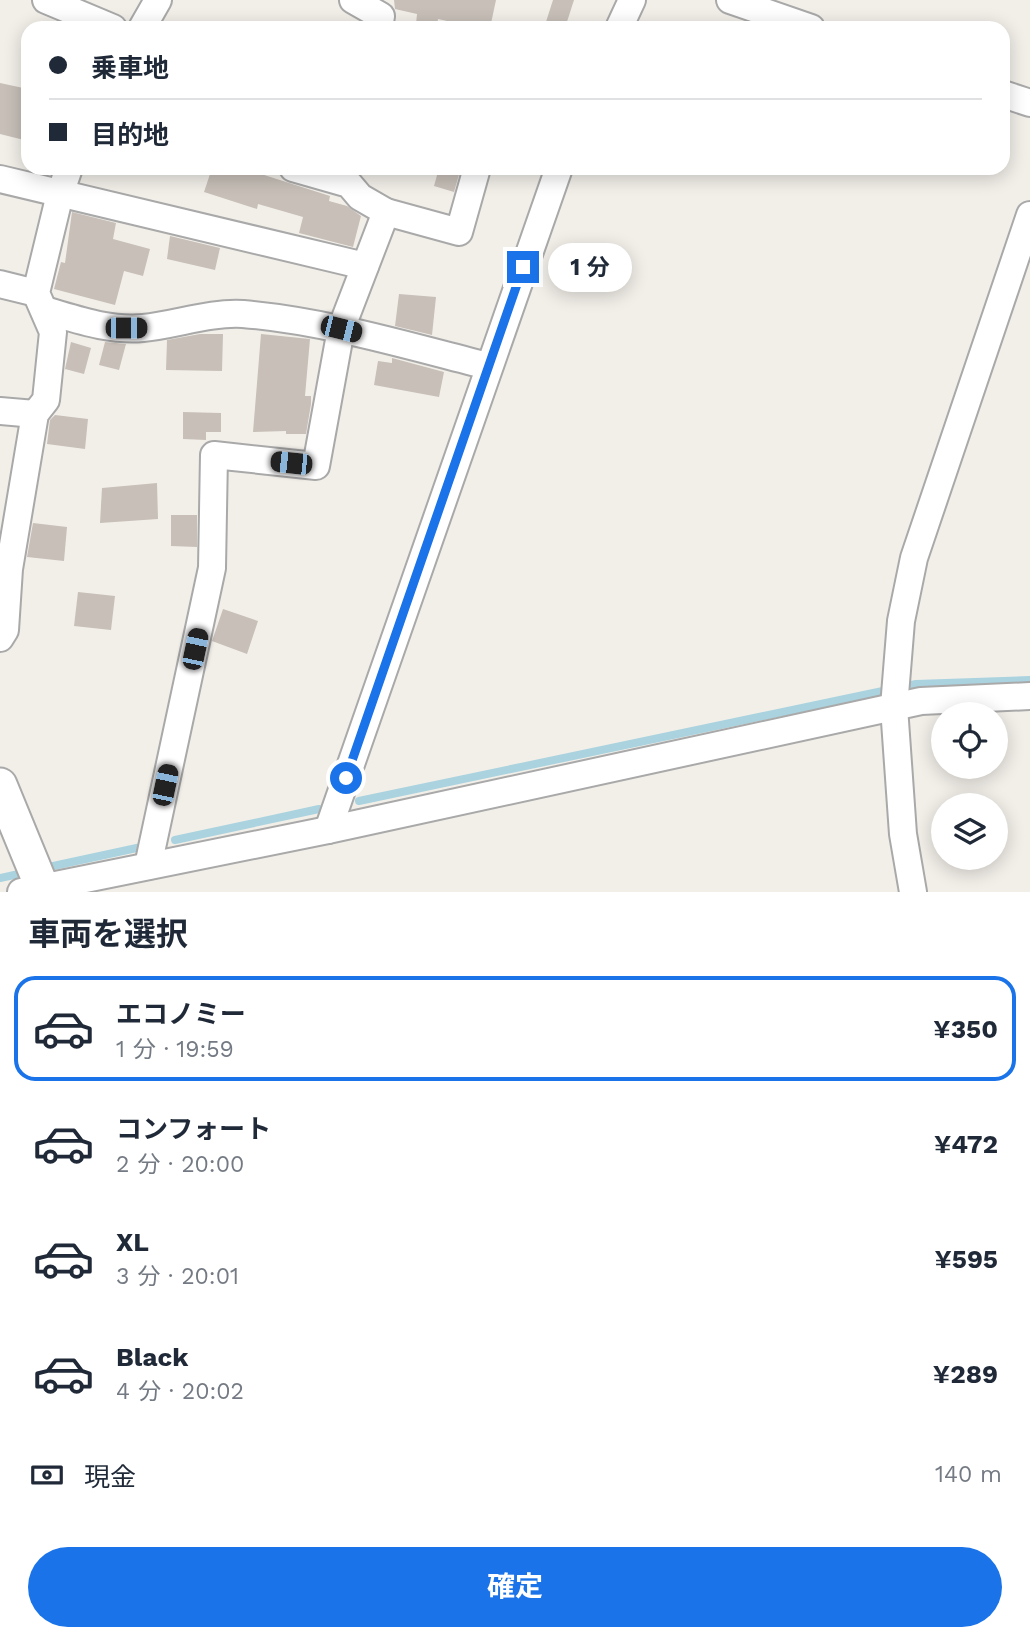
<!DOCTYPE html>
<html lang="ja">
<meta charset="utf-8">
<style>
:root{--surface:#fff;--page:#f2f2f3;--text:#1f2937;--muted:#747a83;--line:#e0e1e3;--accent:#1a73e8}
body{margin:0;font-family:"Work Sans","Noto Sans JP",sans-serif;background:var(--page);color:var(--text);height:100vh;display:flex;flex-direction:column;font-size:26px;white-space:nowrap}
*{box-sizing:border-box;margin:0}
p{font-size:23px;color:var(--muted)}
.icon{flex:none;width:38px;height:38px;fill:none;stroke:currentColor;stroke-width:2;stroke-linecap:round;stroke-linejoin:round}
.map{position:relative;height:892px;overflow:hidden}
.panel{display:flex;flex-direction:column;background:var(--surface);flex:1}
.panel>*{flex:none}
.guide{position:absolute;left:21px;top:21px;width:989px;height:154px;border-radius:21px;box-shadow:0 4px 18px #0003;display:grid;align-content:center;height:154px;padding:0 28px;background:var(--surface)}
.buttons{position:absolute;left:931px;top:702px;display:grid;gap:14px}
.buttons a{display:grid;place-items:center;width:77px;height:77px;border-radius:50%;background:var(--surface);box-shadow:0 4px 18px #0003;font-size:35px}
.end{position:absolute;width:32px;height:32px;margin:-16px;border:9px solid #1a73e8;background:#fff;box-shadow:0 0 0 4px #fff}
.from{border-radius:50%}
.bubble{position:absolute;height:49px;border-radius:24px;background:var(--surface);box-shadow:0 4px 18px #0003;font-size:23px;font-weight:700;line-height:49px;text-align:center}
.car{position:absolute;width:21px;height:42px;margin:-21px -10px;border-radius:9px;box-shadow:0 0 5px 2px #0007;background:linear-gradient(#222 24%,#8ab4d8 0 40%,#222 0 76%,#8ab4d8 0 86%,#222 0)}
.guide b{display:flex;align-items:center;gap:24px;height:66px;font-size:26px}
.guide b+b{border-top:2px solid var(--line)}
.guide i{width:18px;height:18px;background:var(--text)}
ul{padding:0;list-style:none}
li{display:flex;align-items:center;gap:21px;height:105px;margin:0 14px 10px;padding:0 14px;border:4px solid transparent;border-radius:21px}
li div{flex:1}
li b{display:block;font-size:26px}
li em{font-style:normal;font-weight:700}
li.selected{border-color:var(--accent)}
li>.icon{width:63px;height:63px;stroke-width:1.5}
h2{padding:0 28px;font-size:32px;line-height:84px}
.pay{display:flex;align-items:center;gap:18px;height:77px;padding:0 28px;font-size:26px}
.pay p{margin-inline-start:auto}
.cta{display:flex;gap:14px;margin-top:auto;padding:14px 28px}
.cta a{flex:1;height:80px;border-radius:42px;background:var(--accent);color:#fff;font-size:28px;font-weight:700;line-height:80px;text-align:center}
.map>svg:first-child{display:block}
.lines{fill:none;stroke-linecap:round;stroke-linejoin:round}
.stream{stroke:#aad3df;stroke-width:8}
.building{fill:#c7bfb8}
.minor-casing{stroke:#a9a9a9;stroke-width:30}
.tertiary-casing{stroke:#a9a9a9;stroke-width:37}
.minor{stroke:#fff;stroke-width:26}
.tertiary{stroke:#fff;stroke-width:33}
.route{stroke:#1a73e8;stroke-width:9}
</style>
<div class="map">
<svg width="1030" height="892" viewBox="0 0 1030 892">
<rect width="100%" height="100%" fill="#f2efe9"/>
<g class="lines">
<g class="stream">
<path d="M359,801l557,-117 114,-4"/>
<path d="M175,840l144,-31"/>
<path d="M44,868l102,-22"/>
<path d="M0,878l28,-6"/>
</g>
</g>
<g class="building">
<path d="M394,0h102l-6,28h-11l-41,-9 -1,8 -21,-3 1,-10 -22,-5z"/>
<path d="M553,0h21l-9,28h-21z"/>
<path d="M0,83l28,6v52l-28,-7z"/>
<path d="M212,168h30l88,28 -1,5 18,5 14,10 -8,31 -54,-14 4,-16 -45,-13 -1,5 -53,-17z"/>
<path d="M439,168h22l-7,24 -20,-6z"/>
<path d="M72,212l44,11 -3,16 37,10 -7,27 -19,-5 -9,34 -61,-16 7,-27 4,1z"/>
<path d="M170,236l50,12 -5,22 -48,-11z"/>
<path d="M399,294l37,3 -4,38 -37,-9z"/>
<path d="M200,334h23l-1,37 -56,-1 1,-30z"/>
<path d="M261,334l49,5 -5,57h6v8l-5,30h-20v-3l-33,1z"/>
<path d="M71,342l20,6 -7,26 -19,-5z"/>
<path d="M105,342l21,2 -7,26 -20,-5z"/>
<path d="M392,358l52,14 -5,25 -65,-12 4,-24 14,2z"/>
<path d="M183,412l38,1v19h-15v8l-23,-1z"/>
<path d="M55,415l33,4 -3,30 -38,-5 3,-24z"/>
<path d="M157,483l1,36 -58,4 2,-35z"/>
<path d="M171,515h26v32l-26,-1z"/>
<path d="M33,523l34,4 -3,34 -37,-4z"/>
<path d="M78,592l37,4 -4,34 -37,-4z"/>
<path d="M223,609l35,12 -11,33 -35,-13z"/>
</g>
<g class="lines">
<g class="minor-casing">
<g id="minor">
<path d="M46,0l67,28"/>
<path d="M353,0l28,16 -2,12"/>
<path d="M730,0l81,28"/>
<path d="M142,28l16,-28"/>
<path d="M619,28l13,-28"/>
<path d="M1003,94l27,9"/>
<path d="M293,168l56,16 11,13 26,15"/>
<path d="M0,179l365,87"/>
<path d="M0,284l36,9"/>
<path d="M44,310c32,9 64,21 99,18 33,-3 66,-16 100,-14 83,7 165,32 245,52"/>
<path d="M0,411l35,3"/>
<path d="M0,638l5,-8 4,-61 26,-155 11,-14 7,-68 -17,-39 24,-99 9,-26"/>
<path d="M328,830l231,-662"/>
<path d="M148,866l64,-298 2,-113 102,11 25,-137 45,-117 73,20 18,-64"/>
<path d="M21,892l307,-62 593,-129 109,-5"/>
<path d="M913,892l-10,-58 -9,-127 7,-86 13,-63 116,-343"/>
</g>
</g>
<g class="tertiary-casing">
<path id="tertiary" d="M0,785l44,107"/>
</g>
<use href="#minor" class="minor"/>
<use href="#tertiary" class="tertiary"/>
</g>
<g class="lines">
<path class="route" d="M346,778l177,-511"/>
</g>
</svg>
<div class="buttons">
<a><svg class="icon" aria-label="locate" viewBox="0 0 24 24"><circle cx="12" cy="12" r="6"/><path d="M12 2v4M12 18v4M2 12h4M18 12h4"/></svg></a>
<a><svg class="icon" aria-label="layers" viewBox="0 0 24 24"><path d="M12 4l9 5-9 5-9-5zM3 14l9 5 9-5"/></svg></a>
</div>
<i class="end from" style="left:346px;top:778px"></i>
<i class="end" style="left:523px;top:267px"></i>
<div class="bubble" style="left:548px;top:243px;width:84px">1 分</div>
<i class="car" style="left:126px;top:328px;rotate:90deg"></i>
<i class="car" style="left:341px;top:329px;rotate:104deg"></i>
<i class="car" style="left:291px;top:463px;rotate:276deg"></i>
<i class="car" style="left:195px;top:649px;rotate:12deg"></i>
<i class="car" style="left:165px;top:785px;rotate:12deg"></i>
<div class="guide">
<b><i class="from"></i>乗車地</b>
<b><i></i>目的地</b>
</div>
</div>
<section class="panel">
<h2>車両を選択</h2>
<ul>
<li class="selected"><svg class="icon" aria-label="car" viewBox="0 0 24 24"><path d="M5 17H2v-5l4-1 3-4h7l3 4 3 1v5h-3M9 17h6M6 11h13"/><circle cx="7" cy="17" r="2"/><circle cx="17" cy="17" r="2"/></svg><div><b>エコノミー</b><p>1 分 · 19:59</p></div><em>¥350</em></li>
<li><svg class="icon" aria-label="car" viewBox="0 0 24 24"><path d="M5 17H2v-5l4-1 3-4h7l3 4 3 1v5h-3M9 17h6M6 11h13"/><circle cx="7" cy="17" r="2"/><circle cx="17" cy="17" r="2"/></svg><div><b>コンフォート</b><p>2 分 · 20:00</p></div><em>¥472</em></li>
<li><svg class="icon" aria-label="car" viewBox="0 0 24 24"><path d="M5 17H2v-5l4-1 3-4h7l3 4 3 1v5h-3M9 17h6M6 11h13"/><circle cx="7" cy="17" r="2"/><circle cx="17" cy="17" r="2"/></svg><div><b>XL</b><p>3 分 · 20:01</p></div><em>¥595</em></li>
<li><svg class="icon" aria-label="car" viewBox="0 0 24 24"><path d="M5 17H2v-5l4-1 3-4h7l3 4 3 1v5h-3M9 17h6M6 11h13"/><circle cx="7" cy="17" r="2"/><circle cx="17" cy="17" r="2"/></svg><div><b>Black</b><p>4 分 · 20:02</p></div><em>¥289</em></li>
</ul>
<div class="pay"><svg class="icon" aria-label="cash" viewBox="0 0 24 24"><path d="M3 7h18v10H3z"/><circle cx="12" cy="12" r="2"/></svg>現金<p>140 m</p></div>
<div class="cta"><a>確定</a></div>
</section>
